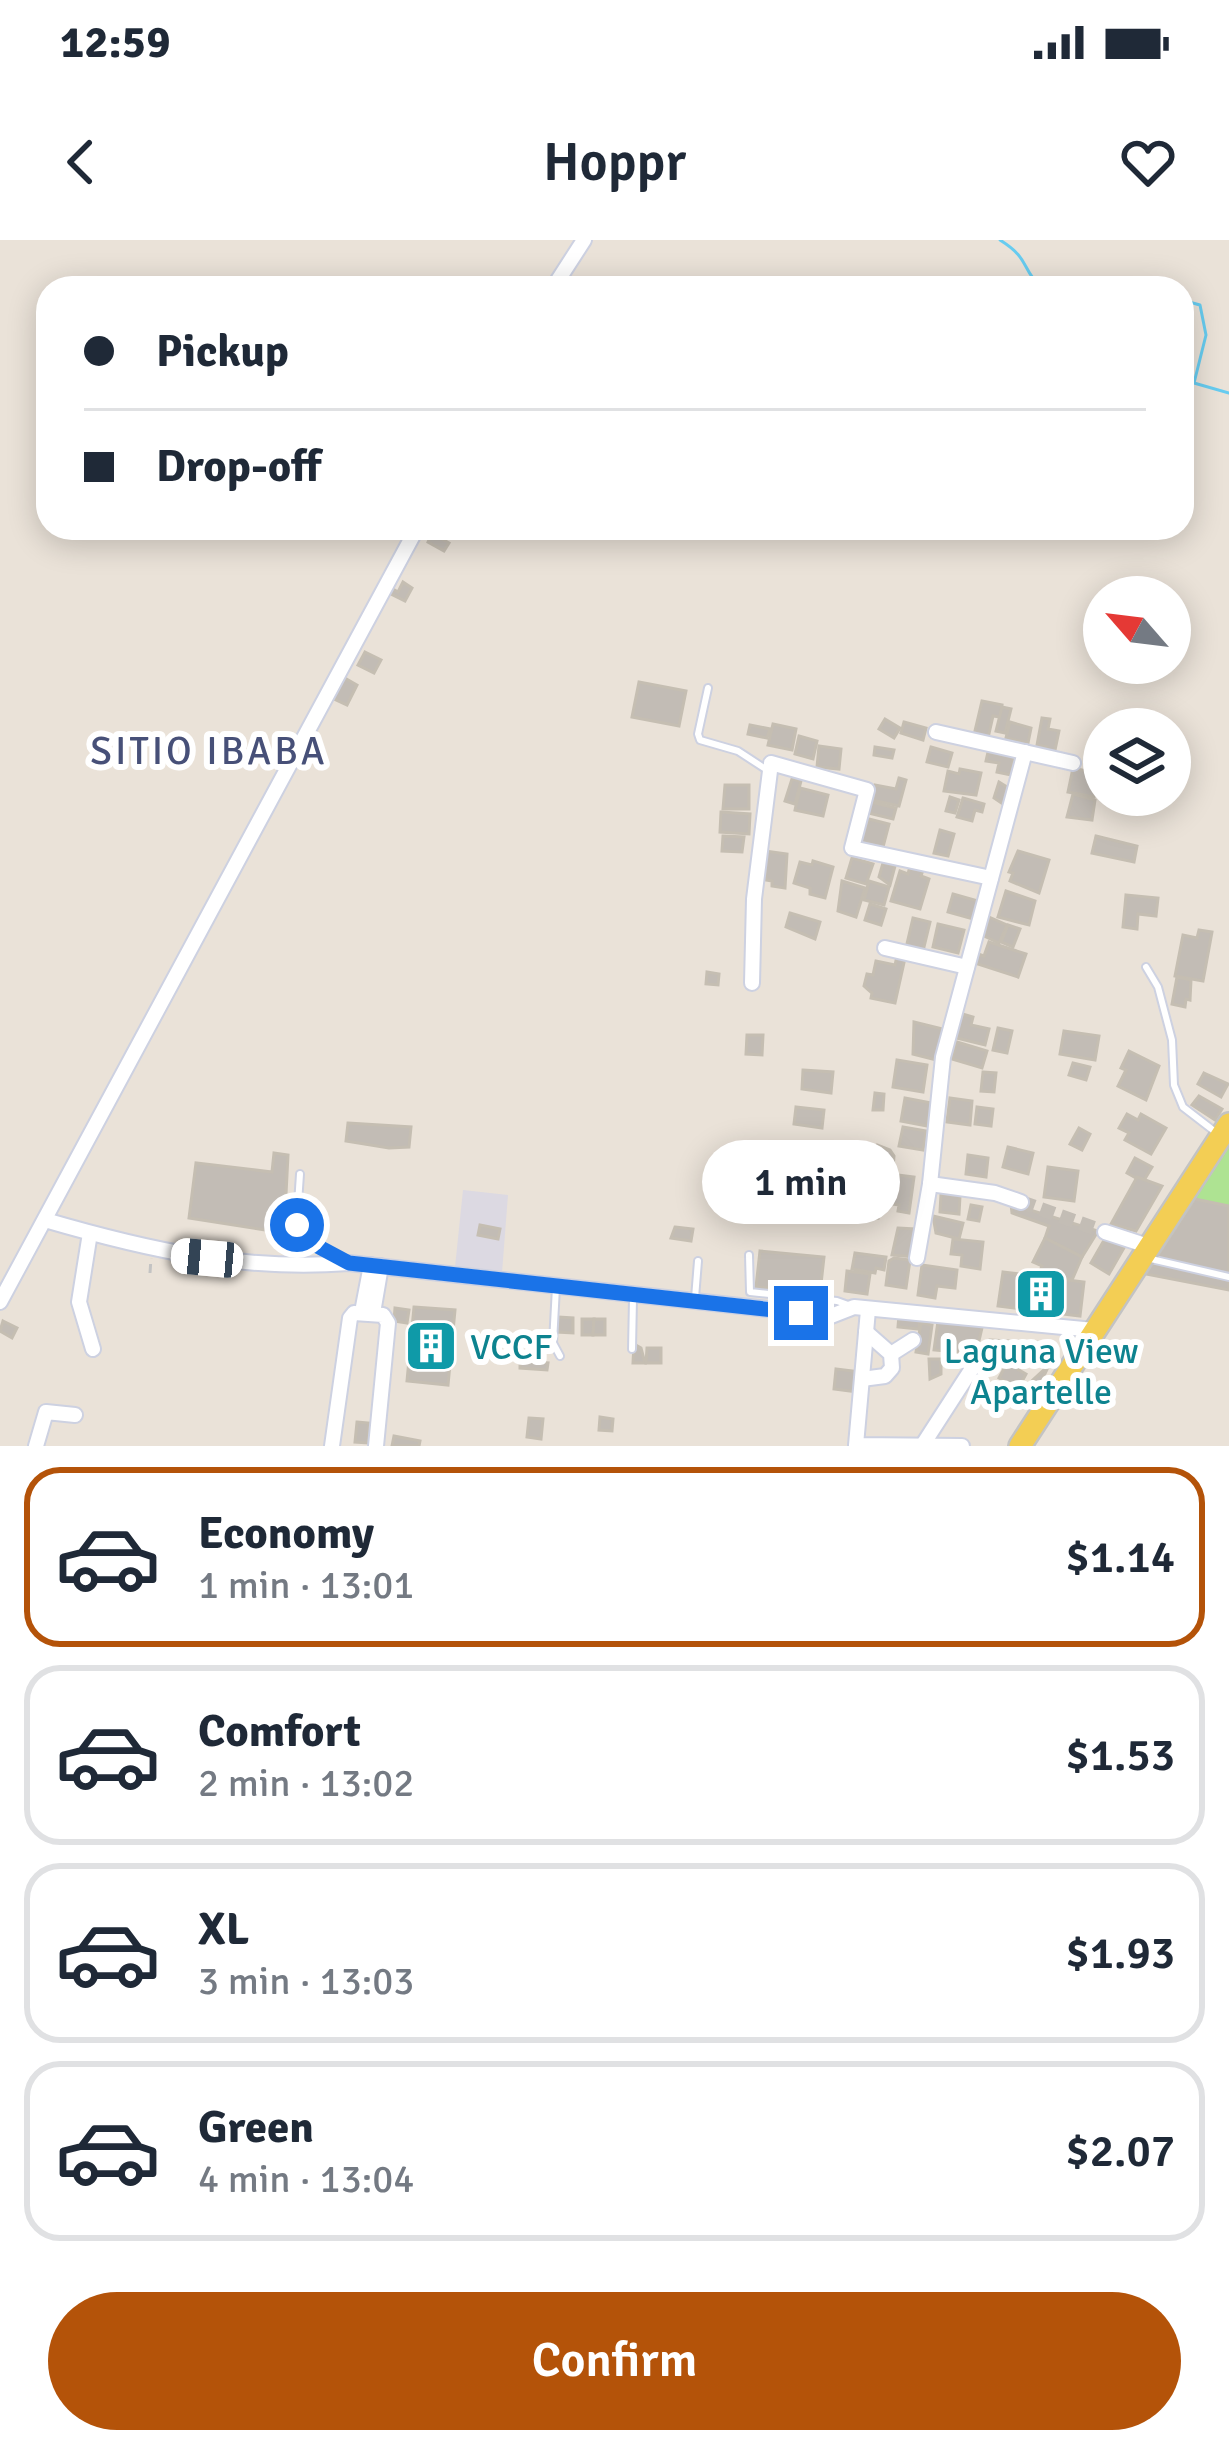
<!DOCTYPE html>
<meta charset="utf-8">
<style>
:root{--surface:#fff;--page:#f6f6f7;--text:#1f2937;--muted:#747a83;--line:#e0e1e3;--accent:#b45309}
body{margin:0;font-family:Signika,sans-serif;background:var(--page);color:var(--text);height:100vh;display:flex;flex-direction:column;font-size:45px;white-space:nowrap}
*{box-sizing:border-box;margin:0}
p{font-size:39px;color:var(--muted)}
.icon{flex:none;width:66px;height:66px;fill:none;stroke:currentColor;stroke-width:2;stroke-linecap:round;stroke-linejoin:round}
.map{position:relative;height:1206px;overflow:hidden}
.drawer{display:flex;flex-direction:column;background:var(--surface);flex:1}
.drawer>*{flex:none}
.guide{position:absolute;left:36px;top:36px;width:1158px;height:264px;border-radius:36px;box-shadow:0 6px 30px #0003;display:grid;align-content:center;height:264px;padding:0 48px;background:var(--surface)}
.needle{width:78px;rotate:298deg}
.tools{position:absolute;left:1083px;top:336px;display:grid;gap:24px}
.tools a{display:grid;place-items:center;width:108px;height:108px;border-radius:50%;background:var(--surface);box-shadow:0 6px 30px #0003;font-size:60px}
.end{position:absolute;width:54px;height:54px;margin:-27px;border:15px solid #1a73e8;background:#fff;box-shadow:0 0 0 6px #fff}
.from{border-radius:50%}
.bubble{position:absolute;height:84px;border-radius:42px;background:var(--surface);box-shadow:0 6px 30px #0003;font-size:39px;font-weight:600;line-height:84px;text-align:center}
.car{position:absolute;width:36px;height:72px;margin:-36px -18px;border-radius:15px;box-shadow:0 0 9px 3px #0007;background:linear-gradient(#fff 24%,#345 0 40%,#fff 0 76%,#345 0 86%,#fff 0)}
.guide b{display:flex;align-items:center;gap:42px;height:114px;font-size:45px}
.guide b+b{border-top:3px solid var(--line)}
.guide i{width:30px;height:30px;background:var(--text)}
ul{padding:21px 0 0;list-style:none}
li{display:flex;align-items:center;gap:36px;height:180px;margin:0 24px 18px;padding:0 24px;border:6px solid var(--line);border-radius:36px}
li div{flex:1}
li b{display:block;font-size:45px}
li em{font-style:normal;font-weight:600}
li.selected{border-color:var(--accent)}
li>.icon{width:108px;height:108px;stroke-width:1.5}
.primary-button{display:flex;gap:24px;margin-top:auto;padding:24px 48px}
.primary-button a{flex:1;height:138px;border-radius:72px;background:var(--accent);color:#fff;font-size:48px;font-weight:600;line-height:138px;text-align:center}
.status{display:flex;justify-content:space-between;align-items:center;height:84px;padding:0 60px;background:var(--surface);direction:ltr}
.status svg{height:33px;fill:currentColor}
header{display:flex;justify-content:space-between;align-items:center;height:156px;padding:0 48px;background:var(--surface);font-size:54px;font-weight:600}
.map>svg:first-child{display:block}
.industrial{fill:#dcd9e2}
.green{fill:#aee392}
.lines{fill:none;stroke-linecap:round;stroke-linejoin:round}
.stream{stroke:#67ccf0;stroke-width:3}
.building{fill:#c2bcb5;stroke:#c5beb2;stroke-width:3}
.street-tunnel{stroke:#c3bdb5;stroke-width:14;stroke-dasharray:14 7;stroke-linecap:butt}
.lane-casing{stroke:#cdd1e1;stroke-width:10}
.street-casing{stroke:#cdd1e1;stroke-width:18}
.primary-casing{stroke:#c3c3c3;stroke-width:26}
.path{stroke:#c3c3c3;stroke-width:3;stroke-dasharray:9 6;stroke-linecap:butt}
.lane{stroke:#fff;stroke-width:6}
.street{stroke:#fff;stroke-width:14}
.primary{stroke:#f3ce54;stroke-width:21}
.route{stroke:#1a73e8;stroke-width:15}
.labels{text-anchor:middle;stroke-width:12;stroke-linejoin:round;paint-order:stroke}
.culture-label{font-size:36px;fill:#0d838f;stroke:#fff;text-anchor:start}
.neighbourhood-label{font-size:39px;letter-spacing:3px;fill:#475078;stroke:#fff}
</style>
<div class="status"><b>12:59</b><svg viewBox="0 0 49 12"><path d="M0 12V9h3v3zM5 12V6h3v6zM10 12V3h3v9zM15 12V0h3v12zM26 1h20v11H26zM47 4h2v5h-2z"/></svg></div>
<header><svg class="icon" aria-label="back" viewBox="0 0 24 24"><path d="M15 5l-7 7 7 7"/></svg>Hoppr<svg class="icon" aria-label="heart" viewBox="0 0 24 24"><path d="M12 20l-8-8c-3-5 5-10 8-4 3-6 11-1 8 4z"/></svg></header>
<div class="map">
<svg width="1229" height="1206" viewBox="0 0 1229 1206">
<rect width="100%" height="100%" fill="#eae2d8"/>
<path class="industrial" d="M463,950l45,5 -6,78 -47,-6z"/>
<path class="green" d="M1229,907v59l-34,-7z"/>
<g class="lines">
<g class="stream">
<path d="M1000,0c30,19 20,26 41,48"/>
<path d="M1182,60l18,5 6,30 -12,48 35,10"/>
</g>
</g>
<g class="building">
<path d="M432,293l17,10 -5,8 -16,-9z"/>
<path d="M403,342l9,6 -7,13 -16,-8 2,-5 7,4z"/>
<path d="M365,412l16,8 -7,13 -16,-8z"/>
<path d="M343,437l14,8 -10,20 -15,-7z"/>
<path d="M639,442l47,9 -7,35 -47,-9z"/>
<path d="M982,461l20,4 -2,12 -7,-1 -5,22 -14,-3z"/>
<path d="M1002,467l9,2 -6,24 -9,-2z"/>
<path d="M1042,478l8,1 -2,10 11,2 -5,24 -8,-2 1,-6 -10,-2z"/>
<path d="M885,479l15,9 -6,10 -15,-9z"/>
<path d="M904,482l22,6 -3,12 -22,-7z"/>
<path d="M1010,482l21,6 -3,15 -22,-5z"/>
<path d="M773,484l23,5 -4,21 -24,-5z"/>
<path d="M750,485l20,4 -3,9 -19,-4z"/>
<path d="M799,496l18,5 -4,18 -18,-5z"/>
<path d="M819,506l22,3 -2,20 -22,-2z"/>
<path d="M875,507l19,3 -2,8 -18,-3z"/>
<path d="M931,507l21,6 -4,14 -21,-5z"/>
<path d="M988,512l26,5 -3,18 -14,-3 2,-9 -13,-2z"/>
<path d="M1073,528l26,6 -5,23 -26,-5z"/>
<path d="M960,529l21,4 -5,22 -32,-4 4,-20 11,3z"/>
<path d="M899,538l7,2 -7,26 -27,-6 3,-15 21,4z"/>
<path d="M792,539l9,2 -6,23 -10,-3z"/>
<path d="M999,542l8,5 -4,17 -9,-6z"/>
<path d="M725,545h24v24h-26z"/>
<path d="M800,548l28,7 -5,21 -28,-6z"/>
<path d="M1073,554l22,6 -3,20 -25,-3z"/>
<path d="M950,557l9,3 -4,13 -9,-2z"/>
<path d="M963,558l21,6 -2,8 -7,-2 -3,11 -15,-4z"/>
<path d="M871,562l25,6 -3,11 -25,-6z"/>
<path d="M721,572l29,2 -1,20 -29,-2z"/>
<path d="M869,579l20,5 -6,23 -24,-5z"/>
<path d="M940,590l14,4 -6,22 -14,-3z"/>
<path d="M723,596l21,1 -2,15 -20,-1z"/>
<path d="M1096,596l41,10 -3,16 -42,-9z"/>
<path d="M765,611l22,3 -2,34 -13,-2v-5l-6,-1z"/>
<path d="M1018,611l31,9 -10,33 -29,-12 3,-8 -4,-1z"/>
<path d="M852,618l21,6 -7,20 -20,-6z"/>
<path d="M813,621l20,6 -8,31 -15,-4v-6l-16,-5 6,-21 12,3z"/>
<path d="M883,623l12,3 -5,19 -11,-8z"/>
<path d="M910,626l13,4 -2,6 8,3 -9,30 -29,-8 9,-30 8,3z"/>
<path d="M842,641l23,7 -9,29 -18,-6z"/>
<path d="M869,641l20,6 -5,18 -20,-5z"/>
<path d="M1006,651l29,10 -6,24 -31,-8z"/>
<path d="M953,654l25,7 -5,18 -25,-7z"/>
<path d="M1126,655l32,3 -2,18 -18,-2 -1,15 -14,-2z"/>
<path d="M870,664l16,5 -5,16 -16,-5z"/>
<path d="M790,673l30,9 -5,17 -29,-12z"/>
<path d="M989,677l18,8 -8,18 -15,-7z"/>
<path d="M913,678l17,4 -7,29 -17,-3z"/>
<path d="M938,684l26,6 -6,23 -25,-6z"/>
<path d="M1008,685l12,4 -7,18 -12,-5z"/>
<path d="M1199,690l13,2 -9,49 -28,-5 8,-41 14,3z"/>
<path d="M989,702l37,12 -8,23 -43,-14 3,-9 6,2z"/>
<path d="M897,716l8,2 -10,45 -24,-5 1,-5 -8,-7 3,-12 6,1 3,-14 19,4z"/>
<path d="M707,732l12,2 -1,11 -12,-1z"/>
<path d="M1177,737l14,3 -1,20 -4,-1 -1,8 -13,-3z"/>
<path d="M959,773l14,4 -2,8 18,4 -4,16 -28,-7z"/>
<path d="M914,782l29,7 -7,31 -23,-6z"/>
<path d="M998,788l14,3 -5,22 -14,-3z"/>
<path d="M1064,791l35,5 -4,24 -35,-6z"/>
<path d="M747,795h16l-1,20 -16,-1z"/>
<path d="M957,802l30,9 -5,17 -30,-9z"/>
<path d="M1129,811l30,15 -13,34 -28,-14 8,-16 -5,-2z"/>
<path d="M897,820l30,5 -4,27 -30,-5z"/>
<path d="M1073,823l17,4 -4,13 -17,-5z"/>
<path d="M803,830l30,2 -2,21 -29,-4z"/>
<path d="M983,832l13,1 -2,19 -13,-1z"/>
<path d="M1204,833l24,11 -7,13 -23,-13z"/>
<path d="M875,853l9,1 -1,16h-10z"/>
<path d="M1199,856l23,13 -7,11 -23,-15z"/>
<path d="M905,858l26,5 -4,23 -26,-5z"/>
<path d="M950,858l22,3 -2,24 -23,-3z"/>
<path d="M796,867l28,3 -2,18 -28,-4z"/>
<path d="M977,867l16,2 -2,17 -16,-2z"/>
<path d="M1127,874l11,6 3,-6 25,14 -15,26 -26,-14 4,-7 -10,-5z"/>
<path d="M348,883l63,4 -2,20 -20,1 -43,-7z"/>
<path d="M903,887l23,4 -3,19 -24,-4z"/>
<path d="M1079,888l11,6 -8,16 -12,-6z"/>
<path d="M877,905l13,5 4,6 -1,13 -28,-4 2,-11z"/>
<path d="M1008,907l25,6 -5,21 -25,-7z"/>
<path d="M274,913l14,2 -4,78 -95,-15 7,-55 76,9z"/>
<path d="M968,915l20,3 -2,19 -20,-3z"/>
<path d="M1135,918l17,9 -9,15 -16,-9z"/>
<path d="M1048,927l30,4 -4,30 -30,-4z"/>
<path d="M890,934l24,3 -5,36 -11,-2 1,-6 -13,-2z"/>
<path d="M1137,937l25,9 -26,45 -25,-7z"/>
<path d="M941,954l19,2 -1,18 -19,-2z"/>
<path d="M1195,959l34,7v84l-83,-16z"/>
<path d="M1011,964l87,27 -16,26 -37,-19 4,-12 -37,-13z"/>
<path d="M862,965l17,2 -1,11 -17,-2z"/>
<path d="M971,965l11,2 -3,14 -11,-2z"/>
<path d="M933,976l30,7 -4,16 -23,-6z"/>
<path d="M480,985l20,4 -2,10 -20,-4z"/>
<path d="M675,987l18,2 -2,12 -20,-3z"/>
<path d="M898,988l17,1 1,28 -24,-2z"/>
<path d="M1107,995l18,11 -16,28 -18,-11z"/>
<path d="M1045,998l37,19 -10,23 -33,-7 3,-7 -9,-4z"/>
<path d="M953,999l30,3 -3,27 -19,-3 1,-11 -11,-1z"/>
<path d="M760,1011l64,6 -4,36 -64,-6z"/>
<path d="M855,1013l31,4 -2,13 -8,-2 -1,5 -23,-4z"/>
<path d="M894,1018l16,2 -4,28 -20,-3 3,-24z"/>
<path d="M922,1025l35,5 -2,18 -18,-2 -2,12 -17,-3z"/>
<path d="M847,1031l23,3 -3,20 -22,-3z"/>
<path d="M1003,1032l81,10 -4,34 -82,-10z"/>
<path d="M414,1067l41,3 -7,75 -41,-4z"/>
<path d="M395,1068l14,2 -2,13 -13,-2z"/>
<path d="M939,1074l45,5 -8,35 -42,-4z"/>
<path d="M899,1075l21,3 -1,11 -21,-2z"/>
<path d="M558,1077l15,1v15l-16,-1z"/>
<path d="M582,1079h12l-1,16h-11z"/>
<path d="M594,1079h11v16h-12z"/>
<path d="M3,1081l14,7 -5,10 -12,-7z"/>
<path d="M921,1083l11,2 -4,29 -12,-2z"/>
<path d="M990,1100l60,3 -1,22 -61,-3z"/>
<path d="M634,1104l7,4 4,15h-12z"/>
<path d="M647,1108h14v15h-15z"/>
<path d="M929,1119h12v15l-11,5z"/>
<path d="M520,1121l28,2 -1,7 -27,-2z"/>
<path d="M1007,1123l19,11 -8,15 -19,-11z"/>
<path d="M1049,1125l-15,32 -12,-7z"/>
<path d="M836,1129l25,3 -3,20 -24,-3z"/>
<path d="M600,1177l13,2 -1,12 -13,-1z"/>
<path d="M529,1178l14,1 -2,20 -14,-2z"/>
<path d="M357,1182l12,1 -1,20 -13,-1z"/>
<path d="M394,1196l26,5 -1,5h-27z"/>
</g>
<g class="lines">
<path class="street-tunnel" d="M1021,962l84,30"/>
<g class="lane-casing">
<g id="lane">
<path d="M708,448l-10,46 2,6 38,11 29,19"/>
<path d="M1146,727l12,20 14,53 2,45 9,22 35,27"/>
<path d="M300,934c-3,49 -9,63 40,86"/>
<path d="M749,1015l1,37 87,9 14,5"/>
<path d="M1151,1019l78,18"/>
<path d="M556,1047l-3,56 7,13"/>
<path d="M695,1058l3,-37"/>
<path d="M632,1109l1,-50"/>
</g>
</g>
<g class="street-casing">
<g id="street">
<path d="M553,48l31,-48"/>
<path d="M936,492l137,31"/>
<path d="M885,708l82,19"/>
<path d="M752,743l2,-84 17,-136 96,27 -15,58 139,30"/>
<path d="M930,944l65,9 26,9"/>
<path d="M45,980c103,30 196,51 304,43l482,53 23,-9 240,23"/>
<path d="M1105,992l43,14"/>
<path d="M90,993l-11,69 14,47"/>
<path d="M917,1018l13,-74 13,-127 82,-305"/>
<path d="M0,1062l417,-774"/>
<path d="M868,1070l-12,135 106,1"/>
<path d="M362,1072l9,-47"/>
<path d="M373,1073l8,-47"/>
<path d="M891,1114l22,-14"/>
<path d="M862,1139l23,-3 7,-8 -1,-14 -25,-22"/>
<path d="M36,1206l10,-34 29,3"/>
<path d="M332,1206l18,-128 4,-5 29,2 5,8 -12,123"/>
<path d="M922,1206l60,-93"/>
</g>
</g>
<g class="primary-casing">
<path id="primary" d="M1020,1206l209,-322"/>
</g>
<path class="path" d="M150,1033l1,-15"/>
<use href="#lane" class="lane"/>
<use href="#street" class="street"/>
<use href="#primary" class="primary"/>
</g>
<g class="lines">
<path class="route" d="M297,985l9,15 43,23 452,50"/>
</g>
<defs>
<g id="building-square" transform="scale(2.7)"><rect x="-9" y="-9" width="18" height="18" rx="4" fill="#0f9aa8" stroke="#fff"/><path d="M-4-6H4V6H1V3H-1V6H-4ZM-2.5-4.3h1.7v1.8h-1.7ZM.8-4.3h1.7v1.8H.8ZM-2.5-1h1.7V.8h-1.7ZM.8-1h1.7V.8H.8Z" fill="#fff"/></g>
</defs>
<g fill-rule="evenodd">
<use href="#building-square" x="1041" y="1054"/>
<use href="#building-square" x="431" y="1106"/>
</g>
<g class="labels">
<g class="culture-label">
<text x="470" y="1119">VCCF</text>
<text x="1041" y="1123" text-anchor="middle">Laguna View<tspan x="1041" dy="41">Apartelle</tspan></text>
</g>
<g class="neighbourhood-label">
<text x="209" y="524">SITIO IBABA</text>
</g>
</g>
</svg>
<div class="tools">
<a><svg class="needle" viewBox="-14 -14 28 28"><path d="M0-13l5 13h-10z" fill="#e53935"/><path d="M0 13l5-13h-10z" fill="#747a83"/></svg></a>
<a><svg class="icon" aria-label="layers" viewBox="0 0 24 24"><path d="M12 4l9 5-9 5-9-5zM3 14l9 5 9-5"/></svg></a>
</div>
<i class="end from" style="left:297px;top:985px"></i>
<i class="end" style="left:801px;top:1073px"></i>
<div class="bubble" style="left:702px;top:900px;width:198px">1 min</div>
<i class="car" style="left:207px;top:1018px;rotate:275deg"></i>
<div class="guide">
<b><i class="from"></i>Pickup</b>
<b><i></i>Drop-off</b>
</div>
</div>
<section class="drawer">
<ul>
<li class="selected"><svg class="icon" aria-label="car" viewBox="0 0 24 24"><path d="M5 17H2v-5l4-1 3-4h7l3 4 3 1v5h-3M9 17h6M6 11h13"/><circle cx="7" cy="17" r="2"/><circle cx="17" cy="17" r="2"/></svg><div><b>Economy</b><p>1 min · 13:01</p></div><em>$1.14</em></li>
<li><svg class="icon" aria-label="car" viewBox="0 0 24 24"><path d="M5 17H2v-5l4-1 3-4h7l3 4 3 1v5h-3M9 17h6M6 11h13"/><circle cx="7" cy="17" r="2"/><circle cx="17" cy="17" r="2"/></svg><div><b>Comfort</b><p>2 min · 13:02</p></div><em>$1.53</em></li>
<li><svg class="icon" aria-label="car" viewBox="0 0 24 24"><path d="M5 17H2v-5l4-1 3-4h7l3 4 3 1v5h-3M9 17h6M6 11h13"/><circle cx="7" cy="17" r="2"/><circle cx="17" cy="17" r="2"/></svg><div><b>XL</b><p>3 min · 13:03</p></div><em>$1.93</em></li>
<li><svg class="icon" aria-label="car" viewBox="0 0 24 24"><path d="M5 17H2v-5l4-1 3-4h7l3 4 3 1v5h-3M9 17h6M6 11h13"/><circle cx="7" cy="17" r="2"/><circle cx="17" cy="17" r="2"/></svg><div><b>Green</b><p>4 min · 13:04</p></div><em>$2.07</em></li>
</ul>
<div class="primary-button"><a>Confirm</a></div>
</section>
